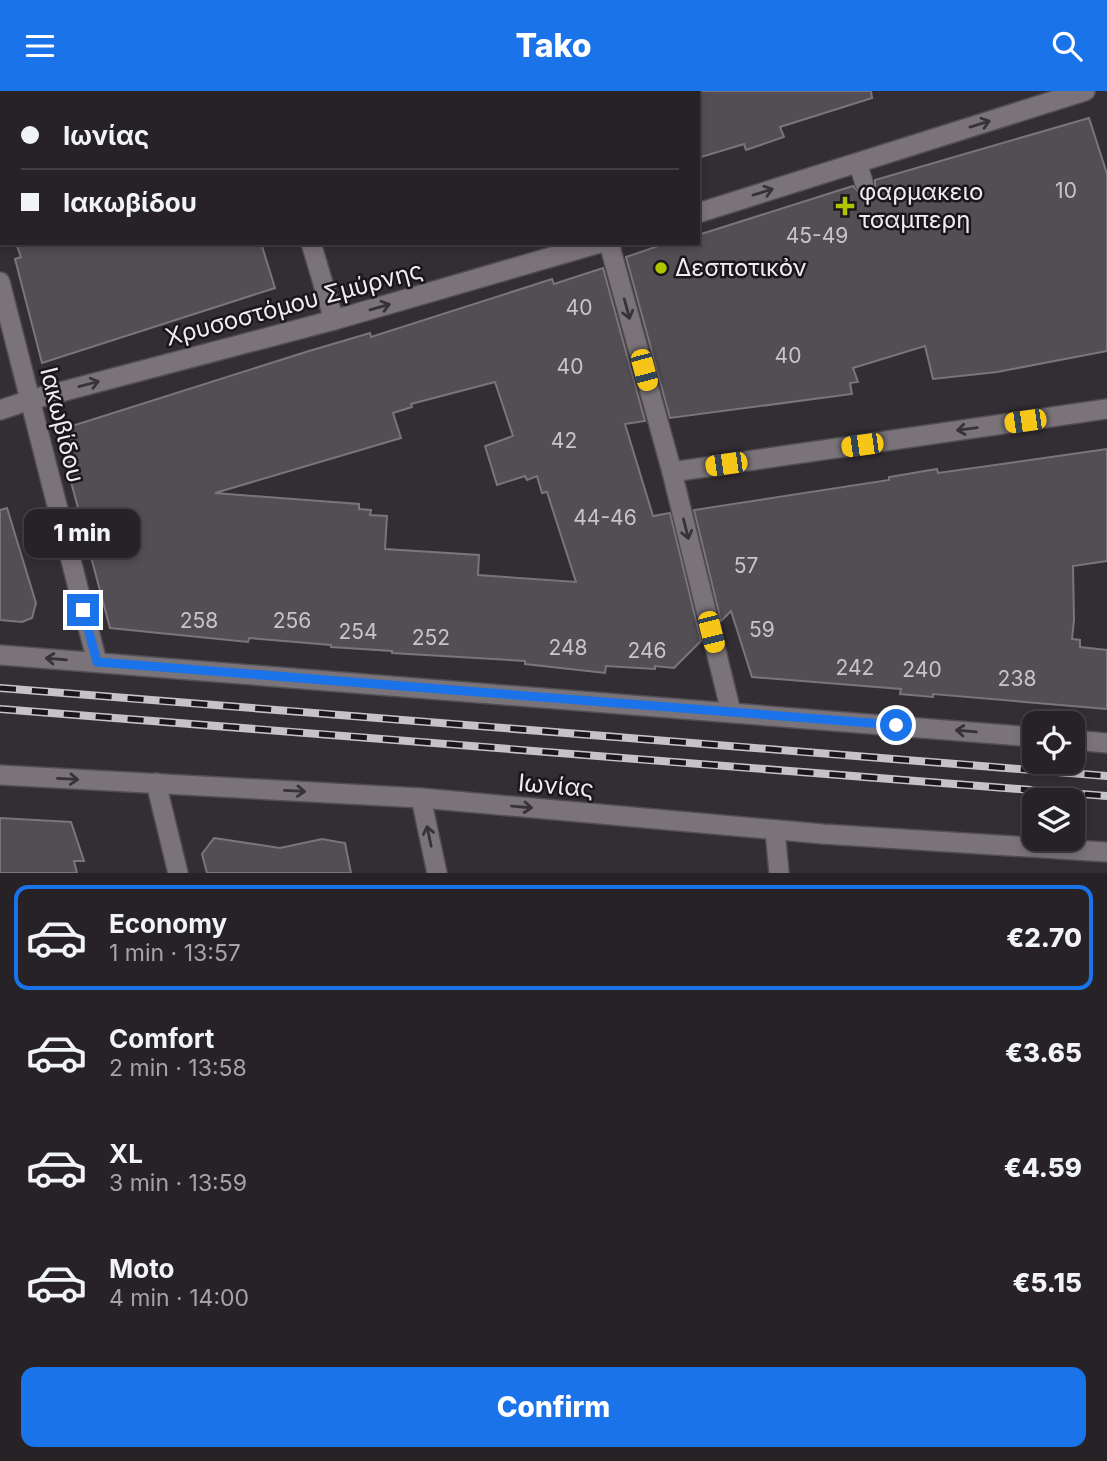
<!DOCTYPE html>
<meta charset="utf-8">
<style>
:root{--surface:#262226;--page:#322f32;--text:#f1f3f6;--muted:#a4a4a7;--line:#423f43;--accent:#1a73e8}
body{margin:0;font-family:Inter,sans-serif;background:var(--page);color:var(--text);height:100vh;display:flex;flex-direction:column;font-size:26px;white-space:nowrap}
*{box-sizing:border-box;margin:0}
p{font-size:23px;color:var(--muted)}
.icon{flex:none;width:38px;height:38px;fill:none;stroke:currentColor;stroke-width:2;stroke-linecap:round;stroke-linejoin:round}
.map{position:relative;height:782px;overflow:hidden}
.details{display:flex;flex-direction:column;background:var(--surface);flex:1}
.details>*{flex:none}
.guide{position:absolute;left:0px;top:0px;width:700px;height:154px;box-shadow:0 4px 10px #0003,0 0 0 2px var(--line);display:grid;align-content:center;height:154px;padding:0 21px;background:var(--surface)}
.tools{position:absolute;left:1022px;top:620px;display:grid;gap:14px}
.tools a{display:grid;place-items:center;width:63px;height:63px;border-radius:14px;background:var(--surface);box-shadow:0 4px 10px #0003,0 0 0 2px var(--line);font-size:35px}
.end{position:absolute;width:32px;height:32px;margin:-16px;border:9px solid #1a73e8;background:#fff;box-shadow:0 0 0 4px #fff}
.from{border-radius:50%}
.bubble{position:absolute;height:49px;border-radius:14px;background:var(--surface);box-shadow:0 4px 10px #0003,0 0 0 2px var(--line);font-size:23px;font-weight:800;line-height:49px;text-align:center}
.car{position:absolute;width:21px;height:42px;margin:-21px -10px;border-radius:9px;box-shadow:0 0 5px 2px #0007;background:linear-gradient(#f5c518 24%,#345 0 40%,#f5c518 0 76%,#345 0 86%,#f5c518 0)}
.guide b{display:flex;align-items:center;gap:24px;height:66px;font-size:26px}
.guide b+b{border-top:2px solid var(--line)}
.guide i{width:18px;height:18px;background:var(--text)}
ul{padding:12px 0 0;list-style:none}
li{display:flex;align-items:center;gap:21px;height:105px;margin:0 14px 10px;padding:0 7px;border:4px solid transparent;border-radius:14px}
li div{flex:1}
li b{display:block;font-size:26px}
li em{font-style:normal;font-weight:800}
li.active{border-color:var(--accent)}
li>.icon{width:63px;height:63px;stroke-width:1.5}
.cta{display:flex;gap:14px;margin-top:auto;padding:14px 21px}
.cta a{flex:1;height:80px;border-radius:14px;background:var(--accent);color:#fff;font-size:28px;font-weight:800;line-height:80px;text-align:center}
header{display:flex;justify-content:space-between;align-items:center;height:91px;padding:0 21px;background:var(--accent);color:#fff;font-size:32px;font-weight:800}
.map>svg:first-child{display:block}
.building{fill:#534e54;stroke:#7a757b;stroke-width:2;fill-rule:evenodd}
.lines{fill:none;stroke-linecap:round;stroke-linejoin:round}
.service-casing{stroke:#514e52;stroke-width:20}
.pedestrian-casing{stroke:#514e52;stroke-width:22}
.minor-casing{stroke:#514e52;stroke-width:22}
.tertiary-casing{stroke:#514e52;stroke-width:22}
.service{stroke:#7a747a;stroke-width:18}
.pedestrian{stroke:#7a747a;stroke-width:19}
.minor{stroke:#7a747a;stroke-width:19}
.tertiary{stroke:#7a747a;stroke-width:19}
.rail-casing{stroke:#c6c3c7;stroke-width:8}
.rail{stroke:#191719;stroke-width:5;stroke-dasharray:16;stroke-linecap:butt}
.oneway{stroke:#363336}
.route{stroke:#1a73e8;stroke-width:9}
.poi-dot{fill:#b0c500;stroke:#191719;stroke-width:2.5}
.labels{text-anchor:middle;stroke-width:5;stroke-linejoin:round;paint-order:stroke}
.number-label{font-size:21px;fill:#c8c4c9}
.poi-label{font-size:24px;fill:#efecf0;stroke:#191719;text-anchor:start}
.street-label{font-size:24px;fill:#efecf0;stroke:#191719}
</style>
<header><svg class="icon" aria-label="menu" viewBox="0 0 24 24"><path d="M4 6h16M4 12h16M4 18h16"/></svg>Tako<svg class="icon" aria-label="search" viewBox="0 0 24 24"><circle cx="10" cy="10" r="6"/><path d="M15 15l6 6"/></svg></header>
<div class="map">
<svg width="1107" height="782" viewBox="0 0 1107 782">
<rect width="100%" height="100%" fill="#332e33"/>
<g class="building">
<path d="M698,0h173l1,7 -92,29 4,10 -38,13 -2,-6 -46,14z"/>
<path d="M1089,27l18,56v177l-110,21 -64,7 -8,-33 -72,22 5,14 -8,1 2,11 -182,24 -44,-161 41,-14h31v-8l155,-49 8,8h7l7,-8v-6z"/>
<path d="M16,152h245l14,45 -233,75 -27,-104 6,-2z"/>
<path d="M603,177l42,153 -20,3 28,92 17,-3 31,128 -27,27 -19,-2v3l-49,-3 -1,7 -80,-9v-3l-133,-8v-2l-61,-4v-2l-82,-7 -1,4 -138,-14 -44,-165 7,-2 -8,-27 5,-1 -1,-6 240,-76 61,-18 1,4 181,-58 2,5zM495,291l18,54 -28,10 12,39 28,-9 2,4 10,-4 5,17 5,-1 29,90 -98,-7 1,-20 -94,-6 2,-33 -17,-1 1,-5 -12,-1v-5l-144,-11 186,-55 -8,-25 19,-6 -1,-3z"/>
<path d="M1107,358v112l-34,5 1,54 -2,19 8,1v7l27,3v59l-174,-15v3l-33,-3 1,-5 -149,-12 -21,-66 -10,10 -27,-111 195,-30v-3l48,-8 1,4z"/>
<path d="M7,417l29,95 -4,15 -10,4 -22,-2v-110z"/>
<path d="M0,727l71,4 13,39h-10l3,12h-77z"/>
<path d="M214,747l66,10 42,-9 23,4 6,30h-144l-5,-19z"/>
</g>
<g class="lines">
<g class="service-casing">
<path id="service" d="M858,72l6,20"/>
</g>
<g class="pedestrian-casing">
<path id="pedestrian" d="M156,692l22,90"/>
</g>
<g class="minor-casing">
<g id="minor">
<path d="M264,0l1,2"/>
<path d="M558,0l1,2"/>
<path d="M698,122l387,-122"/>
<path d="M311,152l23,77"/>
<path d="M609,152l63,229 59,240"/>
<path d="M0,191l97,380"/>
<path d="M0,319l30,-10 304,-80 266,-77"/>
<path d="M672,381l435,-63"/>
<path d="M0,684l421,23 402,36 284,18"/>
<path d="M421,707l16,75"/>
<path d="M775,739l4,43"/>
</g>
</g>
<g class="tertiary-casing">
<g id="tertiary">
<path d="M0,564l1034,82"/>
<path d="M1073,649l34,3"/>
</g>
</g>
<use href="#service" class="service"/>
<use href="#pedestrian" class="pedestrian"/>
<use href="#minor" class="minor"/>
<use href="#tertiary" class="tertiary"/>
<g class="rail-casing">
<g id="rail">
<path d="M0,597l1107,88"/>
<path d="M0,618l1107,87"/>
</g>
</g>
<use href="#rail" class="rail"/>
</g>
<defs><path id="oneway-shaft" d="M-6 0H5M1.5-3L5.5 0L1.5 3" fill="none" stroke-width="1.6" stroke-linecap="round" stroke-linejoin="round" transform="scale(1.75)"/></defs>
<g class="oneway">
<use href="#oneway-shaft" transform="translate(980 33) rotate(-17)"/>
<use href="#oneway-shaft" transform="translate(763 101) rotate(-17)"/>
<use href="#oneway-shaft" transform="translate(380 216) rotate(-16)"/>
<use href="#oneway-shaft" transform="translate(627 218) rotate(75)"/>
<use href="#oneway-shaft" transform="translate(89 293) rotate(-15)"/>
<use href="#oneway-shaft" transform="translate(967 338) rotate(172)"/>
<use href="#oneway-shaft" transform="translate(686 438) rotate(76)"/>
<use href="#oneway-shaft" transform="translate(56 568) rotate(-175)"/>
<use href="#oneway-shaft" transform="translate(966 640) rotate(-175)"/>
<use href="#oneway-shaft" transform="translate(68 688) rotate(3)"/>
<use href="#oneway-shaft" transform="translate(295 700) rotate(3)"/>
<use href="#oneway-shaft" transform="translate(522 716) rotate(5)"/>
<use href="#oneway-shaft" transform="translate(429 745) rotate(-102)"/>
</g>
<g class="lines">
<path class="route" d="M83,519l14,52 799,63"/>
</g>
<g class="poi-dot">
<path d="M841.5 104.5h7v7h7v7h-7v7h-7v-7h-7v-7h7z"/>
<circle cx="661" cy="177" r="7"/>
</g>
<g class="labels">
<g class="number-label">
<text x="1066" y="107">10</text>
<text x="817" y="152">45-49</text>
<text x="579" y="224">40</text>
<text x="788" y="272">40</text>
<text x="570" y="283">40</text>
<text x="564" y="357">42</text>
<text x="605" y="434">44-46</text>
<text x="746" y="482">57</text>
<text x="199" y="537">258</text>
<text x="292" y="537">256</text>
<text x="762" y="546">59</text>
<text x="358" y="548">254</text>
<text x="431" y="554">252</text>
<text x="568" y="564">248</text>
<text x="647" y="567">246</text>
<text x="855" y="584">242</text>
<text x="922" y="586">240</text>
<text x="1017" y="595">238</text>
</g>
<g class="poi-label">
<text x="859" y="109">φαρμακειο<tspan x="859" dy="28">τσαμπερη</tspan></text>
<text x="675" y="185">Δεσποτικὀν</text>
</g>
<g class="street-label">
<text transform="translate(294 213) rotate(-15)" y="8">Χρυσοστόμου Σμύρνης</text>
<text transform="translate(62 334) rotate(76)" y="8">Ιακωβίδου</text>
<text transform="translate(556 695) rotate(5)" y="8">Ιωνίας</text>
</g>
</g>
</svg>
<div class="tools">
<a><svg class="icon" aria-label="locate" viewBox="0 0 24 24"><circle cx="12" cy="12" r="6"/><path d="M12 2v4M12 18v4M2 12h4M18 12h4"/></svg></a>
<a><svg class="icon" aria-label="layers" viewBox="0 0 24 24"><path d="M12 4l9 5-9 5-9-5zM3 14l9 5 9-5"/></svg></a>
</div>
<i class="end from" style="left:896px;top:634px"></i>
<i class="end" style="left:83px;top:519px"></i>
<div class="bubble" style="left:24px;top:418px;width:116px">1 min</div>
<i class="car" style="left:644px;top:279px;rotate:165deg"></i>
<i class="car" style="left:1025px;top:330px;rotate:262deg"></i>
<i class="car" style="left:862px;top:354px;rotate:262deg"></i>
<i class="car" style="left:726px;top:373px;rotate:262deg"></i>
<i class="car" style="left:711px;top:541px;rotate:166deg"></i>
<div class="guide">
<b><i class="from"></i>Ιωνίας</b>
<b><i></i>Ιακωβίδου</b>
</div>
</div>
<section class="details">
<ul>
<li class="active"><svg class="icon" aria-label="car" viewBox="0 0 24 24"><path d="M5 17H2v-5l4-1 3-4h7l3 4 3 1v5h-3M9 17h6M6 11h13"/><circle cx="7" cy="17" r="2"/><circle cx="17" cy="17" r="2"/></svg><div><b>Economy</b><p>1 min · 13:57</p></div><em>€2.70</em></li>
<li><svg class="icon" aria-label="car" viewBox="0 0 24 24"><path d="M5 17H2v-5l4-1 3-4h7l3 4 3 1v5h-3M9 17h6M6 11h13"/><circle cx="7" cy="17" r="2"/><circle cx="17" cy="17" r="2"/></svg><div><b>Comfort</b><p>2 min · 13:58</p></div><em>€3.65</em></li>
<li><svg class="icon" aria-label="car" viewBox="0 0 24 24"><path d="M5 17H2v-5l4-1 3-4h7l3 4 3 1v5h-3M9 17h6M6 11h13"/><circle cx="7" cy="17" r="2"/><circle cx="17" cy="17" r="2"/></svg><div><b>XL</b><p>3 min · 13:59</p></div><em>€4.59</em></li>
<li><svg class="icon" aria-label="car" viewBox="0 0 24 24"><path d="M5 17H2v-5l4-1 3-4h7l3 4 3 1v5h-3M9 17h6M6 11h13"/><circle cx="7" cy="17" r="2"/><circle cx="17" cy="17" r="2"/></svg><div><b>Moto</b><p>4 min · 14:00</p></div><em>€5.15</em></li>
</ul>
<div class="cta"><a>Confirm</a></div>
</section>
